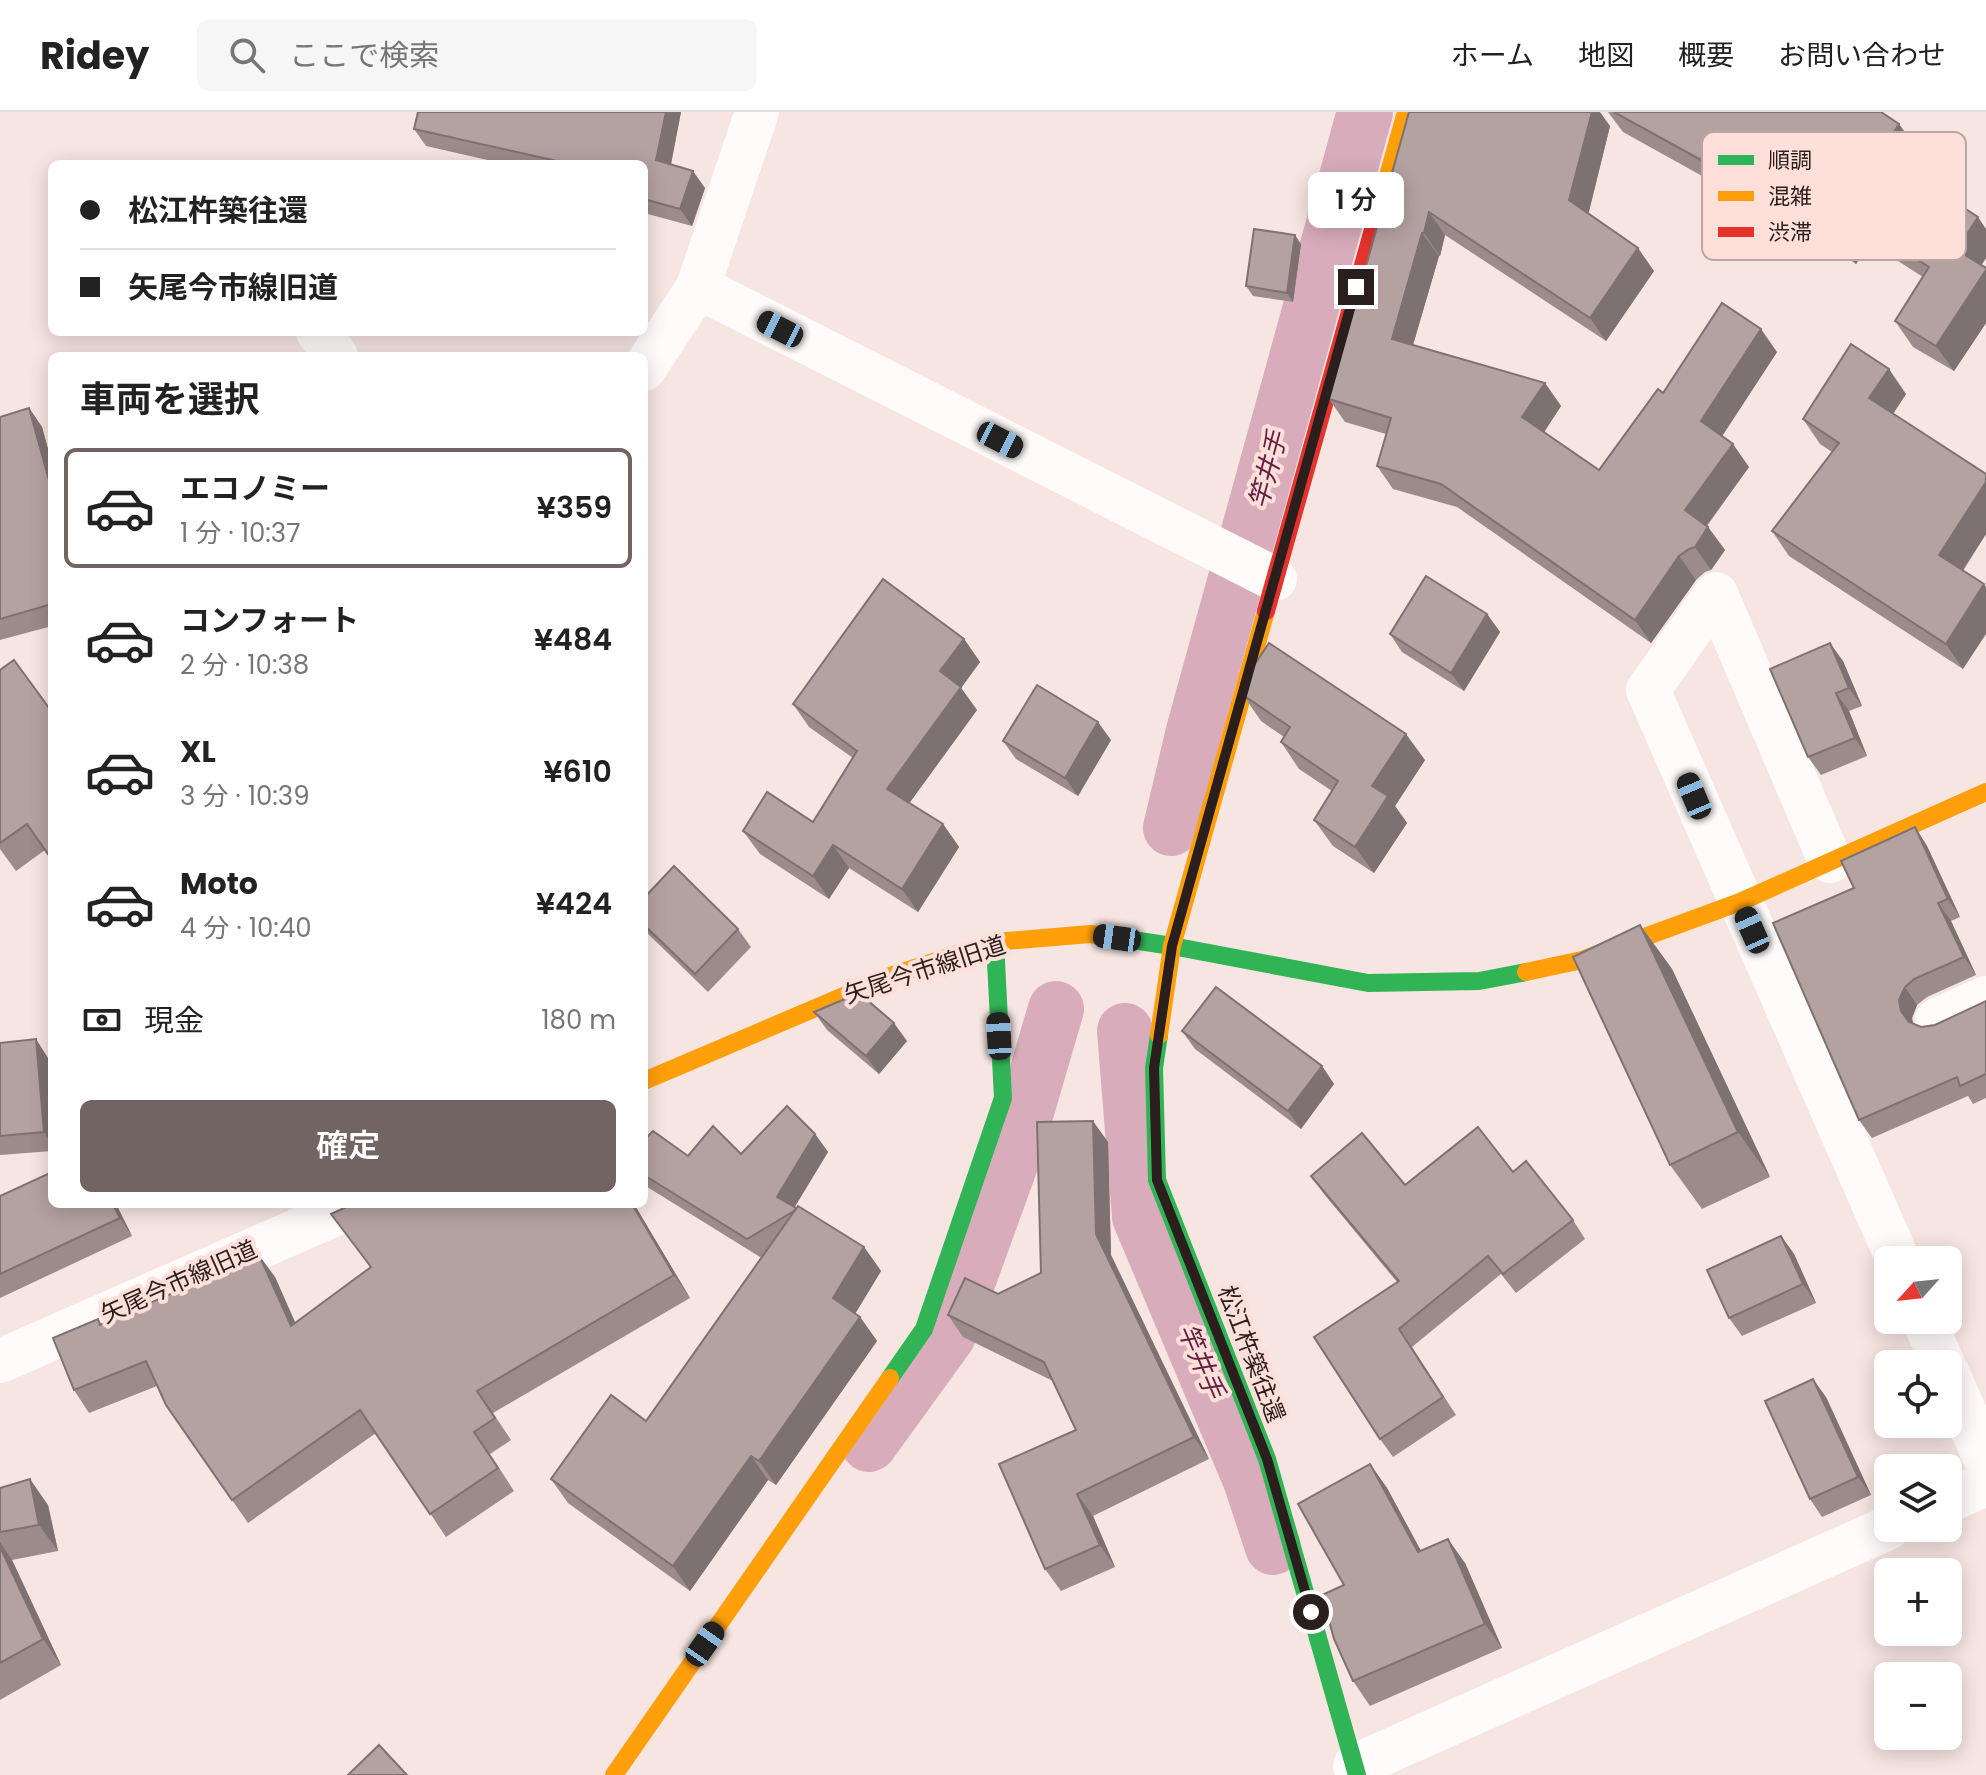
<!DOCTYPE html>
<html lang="ja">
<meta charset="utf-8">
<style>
:root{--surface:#fff;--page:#f6f6f6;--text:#222;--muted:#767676;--line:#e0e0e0;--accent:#716462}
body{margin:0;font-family:Poppins,"Noto Sans JP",sans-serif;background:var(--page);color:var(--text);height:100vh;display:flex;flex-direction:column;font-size:30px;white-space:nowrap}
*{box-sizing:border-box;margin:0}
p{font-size:26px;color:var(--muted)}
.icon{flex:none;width:44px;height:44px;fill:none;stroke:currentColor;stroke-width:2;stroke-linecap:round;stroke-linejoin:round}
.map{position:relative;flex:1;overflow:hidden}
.drawer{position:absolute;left:48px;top:240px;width:600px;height:856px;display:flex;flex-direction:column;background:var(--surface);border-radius:12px;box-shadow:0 4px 20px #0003}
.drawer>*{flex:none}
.banner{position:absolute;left:48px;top:48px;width:600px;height:176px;border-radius:12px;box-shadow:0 4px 20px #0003;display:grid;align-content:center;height:176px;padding:0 32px;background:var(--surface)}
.needle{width:52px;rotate:243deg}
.tools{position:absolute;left:1874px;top:1134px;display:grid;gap:16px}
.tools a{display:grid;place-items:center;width:88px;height:88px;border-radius:12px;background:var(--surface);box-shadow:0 4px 20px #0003;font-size:40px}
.end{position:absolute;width:36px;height:36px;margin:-18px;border:10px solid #2a1f1d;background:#fff;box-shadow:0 0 0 4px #fff}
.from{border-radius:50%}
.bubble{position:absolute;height:56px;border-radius:12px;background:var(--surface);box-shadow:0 4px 20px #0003;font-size:26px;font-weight:600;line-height:56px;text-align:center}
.car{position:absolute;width:24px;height:48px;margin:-24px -12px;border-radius:10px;box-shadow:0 0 6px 2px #0007;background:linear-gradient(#222 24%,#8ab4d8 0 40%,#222 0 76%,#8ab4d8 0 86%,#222 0)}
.banner b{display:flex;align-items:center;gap:28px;height:76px;font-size:30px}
.banner b+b{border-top:2px solid var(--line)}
.banner i{width:20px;height:20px;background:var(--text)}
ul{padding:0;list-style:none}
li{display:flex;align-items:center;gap:24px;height:120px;margin:0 16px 12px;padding:0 16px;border:4px solid transparent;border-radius:12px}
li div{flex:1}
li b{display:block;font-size:30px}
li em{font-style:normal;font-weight:600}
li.current{border-color:var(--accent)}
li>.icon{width:72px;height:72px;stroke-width:1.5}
h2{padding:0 32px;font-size:36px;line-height:96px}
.pay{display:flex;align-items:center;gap:20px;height:88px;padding:0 32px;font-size:30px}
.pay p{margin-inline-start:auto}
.button{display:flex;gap:16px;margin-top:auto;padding:16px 32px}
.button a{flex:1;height:92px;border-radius:12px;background:var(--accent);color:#fff;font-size:32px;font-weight:600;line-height:92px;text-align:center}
header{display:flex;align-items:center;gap:48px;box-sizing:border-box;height:112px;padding:0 40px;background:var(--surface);border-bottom:2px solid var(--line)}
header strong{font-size:38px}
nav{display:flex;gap:44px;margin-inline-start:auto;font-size:28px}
.search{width:560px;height:72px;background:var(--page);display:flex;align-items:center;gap:20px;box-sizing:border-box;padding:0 28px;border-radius:12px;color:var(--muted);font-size:30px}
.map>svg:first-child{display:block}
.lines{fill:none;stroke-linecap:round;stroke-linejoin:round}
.canal{stroke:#d9acbc;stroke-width:56}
.street{stroke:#fefbfa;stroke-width:44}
.fast{stroke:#30b455;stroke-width:18}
.slow{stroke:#ff9f0a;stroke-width:18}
.jam{stroke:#e5322d;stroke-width:18}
.wall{fill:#9b8b8a}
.shaded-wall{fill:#7e7171}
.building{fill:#b4a2a1;stroke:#7e7171;stroke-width:2}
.route{stroke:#2a1f1d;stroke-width:10}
.labels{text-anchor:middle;stroke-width:8;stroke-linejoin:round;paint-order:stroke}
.street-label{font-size:24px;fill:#2a1f1d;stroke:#fedfd9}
.water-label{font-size:26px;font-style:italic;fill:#642042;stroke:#fedfd9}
.key{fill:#fedfd9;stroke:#bea5a1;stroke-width:2}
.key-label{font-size:22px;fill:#2a1f1d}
</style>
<header>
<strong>Ridey</strong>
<div class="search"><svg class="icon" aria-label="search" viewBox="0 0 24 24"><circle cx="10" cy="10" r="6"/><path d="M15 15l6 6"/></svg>ここで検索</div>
<nav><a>ホーム</a><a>地図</a><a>概要</a><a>お問い合わせ</a></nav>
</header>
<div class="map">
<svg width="1986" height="1663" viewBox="0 0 1986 1663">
<rect width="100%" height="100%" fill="#f6e5e1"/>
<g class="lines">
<g class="canal">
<path d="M1171,716l23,-97 171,-619"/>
<path d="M1125,919l15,186 111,263 22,67"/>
<path d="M869,1332l79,-109 65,-179 43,-147"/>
</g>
<g class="street">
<path d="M698,175l577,292"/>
<path d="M318,220l18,24"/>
<path d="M644,257l54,-82 59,-175"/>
<path d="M1830,749l-114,-267 -68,96 250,570"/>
<path d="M1937,908l49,-22"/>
<path d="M1924,1208l19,44"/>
<path d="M0,1249l358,-157"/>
<path d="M1948,1262l38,87"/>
<path d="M1948,1389l38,-17"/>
<path d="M1355,1654l533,-238"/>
</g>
<g class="fast">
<path d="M1126,827l46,7 196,37 111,-2 47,-9"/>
<path d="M1159,923l-5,33 3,112 110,279 90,316"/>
<path d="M890,1266l34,-49 79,-231 -8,-156"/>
</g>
<g class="slow">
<path d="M1378,100l28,-100"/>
<path d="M1526,860l56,-12 158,-58 246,-110"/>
<path d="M1159,923l13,-89 94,-335"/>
<path d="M644,969l249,-106 102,-33 95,-8 36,5"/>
<path d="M614,1663l276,-397"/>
</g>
<path class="jam" d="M1266,499l112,-399"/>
</g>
<g class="wall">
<path d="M418,0h263l-10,53 34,23 -13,38 -48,-13v-49h-139l-79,-18 -12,-17z"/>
<path d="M1409,0l201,14 -22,88 66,57 -48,70 -161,-106 -5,21h-1l-26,89 132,38 16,23 -17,26 55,38 64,-77 114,-41 -55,84 27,31 -42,59 18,24 -14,20 -6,2 -9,8 -45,63 -194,-136 -64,-18 -16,-23 9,-32 -41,-12 -16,-23z"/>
<path d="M1608,0h273l18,12 18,26 -13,19 82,60v29l-5,7 5,3v55l-32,48 -41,-24 -18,-26 28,-44 -53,-34 -14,21 -64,-41 -6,11 -51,-28 -13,-19 -99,-55z"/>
<path d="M1301,132l-8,58 -40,-6 -7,-10z"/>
<path d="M1906,282l-13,20 93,60v60l-23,37v98l-174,-113 -17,-25 60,-79 -12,-8 -17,-25z"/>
<path d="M29,296l13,19 10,37v162l-52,14v-223z"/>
<path d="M1487,502l13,18 -36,59 -62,-39 -12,-18z"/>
<path d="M964,527l16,23 -19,26 16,22 -68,93 34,21 16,23 -41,65 -69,-44 -20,31 -69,-45 -17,-23 70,-9 40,-64 -44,-31 -16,-23z"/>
<path d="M1843,549l19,45 -13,5 18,45 -46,19 -13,-18z"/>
<path d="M0,558l52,42v147l-7,-9 -29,21 -16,-22z"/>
<path d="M1243,583l182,65 -30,46 12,17 -33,50 -41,-27 -19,-26 18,-29 -33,-22 -18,-27 3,-5 -23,-16z"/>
<path d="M1111,628l-33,56 -62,-37 -13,-18z"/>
<path d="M1915,715l12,19 33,71 -9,4 25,54 -49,22 -10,8 -5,13 1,5 8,4 14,-2 51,-24v97l-13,6 -5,-8 -96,42 -13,-18 -5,-232z"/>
<path d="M644,786l94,31 13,18 -43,45 -64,-62z"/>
<path d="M1640,813l32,44 98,208 -68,32 -32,-44z"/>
<path d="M814,900l93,29 -28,33 -52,-44z"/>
<path d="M1182,919l140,35 12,18 -33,45 -106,-80z"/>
<path d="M0,931l48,15 4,41v52l-52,4z"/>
<path d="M815,1022l13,18 -34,55 70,40 17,24 -26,43 5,3 17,24 -101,144 -8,-5 -78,111 -122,-88 -17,-24 95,-58 117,-166 -3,2 -116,-72v-45l44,16 53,-2z"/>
<path d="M1108,1030l3,113 98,204 -116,57 22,51 -54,24 -16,-22 31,-139 -23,-49 -90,-44 -15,-22 50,-21 43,-21z"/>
<path d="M1513,1060l60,48 12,19 -69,54 -15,-19 -89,73 44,68 -63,42 -13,-18 17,-157 -73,-88 -13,-18 94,9z"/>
<path d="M0,1084l116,8 16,32 -132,62z"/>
<path d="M353,1092h281l56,94 -197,115 18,27 -21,14 24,37 -68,46 -70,-104 -128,90 -82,-118 -9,-19 -68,27 -15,-23 24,-71 4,6 173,-48 20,46 76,-55 -40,-54z"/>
<path d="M1781,1124l13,18 22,49 -74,33 -13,-18z"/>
<path d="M1826,1285l45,98 -49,22 -12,-18z"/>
<path d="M1370,1352l17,24 34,63 44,12 37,85 -132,58 -17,-25 -9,-96z"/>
<path d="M0,1376l48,17 10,46 -46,9 49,105 -61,35z"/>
</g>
<g class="shaded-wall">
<path d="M666,0h15l-13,66 -12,-18z"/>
<path d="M1592,0h8l10,14 -24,98 -17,-24z"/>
<path d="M1899,12l18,26 -19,29 -18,-26z"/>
<path d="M693,59l12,17 -13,38 -12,-17z"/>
<path d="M1774,85l18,26 -6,11 -18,-25z"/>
<path d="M1429,100l16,23 -5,21 -16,-23z"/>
<path d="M1852,105l18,26 -14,21 -18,-25z"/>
<path d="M1978,105l8,12v29l-11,17 -18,-25z"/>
<path d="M1422,121l17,23 -31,106 -16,-23z"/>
<path d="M1295,123l6,9 -8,58 -6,-9z"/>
<path d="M1638,136l16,23 -48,70 -16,-23z"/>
<path d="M1986,158v53l-32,48 -18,-25z"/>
<path d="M1761,217l16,23 -60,92 -16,-23z"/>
<path d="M1889,257l17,25 -19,29 -18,-25z"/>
<path d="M1545,271l16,23 -22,34 -17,-23z"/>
<path d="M29,296l13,19 10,37v27z"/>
<path d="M1733,332l16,23 -48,66 -16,-23z"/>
<path d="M1986,370v52l-30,46 -17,-25z"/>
<path d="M1708,415l17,23 -14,20 -16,-23z"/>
<path d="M1679,444l17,24 -45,63 -16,-23z"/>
<path d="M1984,472l2,3v47l-23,35 -17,-25z"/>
<path d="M1487,502l13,18 -36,59 -13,-18z"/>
<path d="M964,527l16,23 -19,26 16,22 -74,102 -16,-23 53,-118z"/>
<path d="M1830,531l13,18 19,45 -13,-18z"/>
<path d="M1836,581l13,18 18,45 -12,-18z"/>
<path d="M1098,610l13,18 -33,56 -13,-18z"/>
<path d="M1406,622l19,26 -30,46 12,17 -33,50 -19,-26 17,-61z"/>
<path d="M943,712l16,23 -41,65 -16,-23z"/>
<path d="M1915,715l12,19 33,71 -12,-18z"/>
<path d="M833,733l16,23 -20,31 -16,-23z"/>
<path d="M1938,791l13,18 25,54 -12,-18z"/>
<path d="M1640,813l32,44 98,208 -32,-45z"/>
<path d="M1905,875l12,18 -5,13 2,11 -13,-18 -2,-11z"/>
<path d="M894,911l13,18 -28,33 -13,-18z"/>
<path d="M36,927l12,19 4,41v45l-8,-12z"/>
<path d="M1322,954l12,18 -33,45 -13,-18z"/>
<path d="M1093,1009l15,21 3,113 98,204 -15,-22 -98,-203z"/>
<path d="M815,1022l13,18 -38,63 -13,-18z"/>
<path d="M113,1092h3l16,32 -12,-18z"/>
<path d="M632,1092h2l56,94 -16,-23z"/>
<path d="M1781,1124l13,18 22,49 -13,-19z"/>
<path d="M864,1135l17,24 -31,51 -17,-24z"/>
<path d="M259,1143l16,22 32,72 -16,-23z"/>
<path d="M860,1205l17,24 -101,144 -17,-24z"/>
<path d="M1813,1267l13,18 45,98 -13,-18z"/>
<path d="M751,1344l17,24 -78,111 -17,-25z"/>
<path d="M1370,1352l17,24 48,89 -17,-25z"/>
<path d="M30,1367l18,26 10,46 -19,-26z"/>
<path d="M1077,1382l16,22 22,51 -15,-22z"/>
<path d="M1448,1427l17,24 37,85 -17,-24z"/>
<path d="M0,1430l12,18 49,105 -18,-26 -43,-92z"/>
</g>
<g class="building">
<path d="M418,0h248l-10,48 37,11 -13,38 -36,-10v-35h-74l-156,-35z"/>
<path d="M1409,0h183l-23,88 69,48 -48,70 -161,-106 -5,21h-2l-30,106 153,44 -23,34 77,53 59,-81 5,4 59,-90 39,26 -60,92 32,23 -48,66 23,17 -13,20 -6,2 -10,7 -44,64 -194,-136 -64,-18 14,-48 -62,-19z"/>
<path d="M1614,0h267l18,12 -19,29 98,64 -21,33 29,18v2l-50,76 -41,-25 34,-54 -77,-50 -14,22 -64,-42 -6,12 -50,-28 5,-9z"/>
<path d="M1254,117l41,6 -8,58 -41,-7z"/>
<path d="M1851,232l38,25 -20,29 117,76v8l-47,73 45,29 -38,60 -174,-113 67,-88 -36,-24z"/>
<path d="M29,296l23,83v113l-52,15v-202z"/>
<path d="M1426,464l61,38 -36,59 -61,-39z"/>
<path d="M883,467l81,60 -24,32 21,16 -74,102 56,35 -41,65 -69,-44 -20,31 -70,-45 24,-39 46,30 44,-71 -64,-47z"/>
<path d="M1269,531l137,91 -34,52 16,10 -33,51 -41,-27 24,-39 -57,-39 9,-15 -47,-32 6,-22z"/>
<path d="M1830,531l19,45 -13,5 19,45 -47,19 -38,-88z"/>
<path d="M14,548l38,52v139l-4,3 -21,-30 -27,19v-173z"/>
<path d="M1037,573l61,37 -33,56 -62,-37z"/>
<path d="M1915,715l33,72 -10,4 26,54 -50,22 -9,8 -6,13 2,11 8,11 12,5 14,-2 51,-24v73l-26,12 -3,-9 -98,43 -86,-197 81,-35 -13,-27z"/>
<path d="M674,754l64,63 -43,45 -51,-49v-27z"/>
<path d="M1640,813l98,207 -68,33 -97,-208z"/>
<path d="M1216,875l106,79 -34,45 -106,-80z"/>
<path d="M859,881l35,30 -28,33 -52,-44z"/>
<path d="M36,927l8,93 -44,4v-93z"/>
<path d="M787,994l28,28 -38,63 19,11 -2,3 -47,28 -103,-64v-35l9,-9 35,25 25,-30 28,28z"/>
<path d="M1093,1009l3,113 98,203 -117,57 23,51 -55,24 -46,-105 77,-34 -32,-68 -96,-47 17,-37 33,16 43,-21 -4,-151z"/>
<path d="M1478,1015l35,45 13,-11 47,59 -70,54 -15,-18 -89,73 44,68 -63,42 -66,-102 85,-56 -88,-105 51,-43 43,52z"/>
<path d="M52,1060v32h61l7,14 -120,56v-78z"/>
<path d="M353,1092h279l42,71 -197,116 18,27 -21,14 24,36 -68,46 -70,-104 -128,90 -66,-95 -20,-44 -72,29 -21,-52 45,-19 2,6 159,-70 32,71 80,-59 -40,-53z"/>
<path d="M798,1094l66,41 -31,51 27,19 -101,144 -8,-5 -78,110 -122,-87 60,-84 35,26z"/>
<path d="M1781,1124l22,48 -74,34 -22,-48z"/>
<path d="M1813,1267l45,98 -48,22 -45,-98z"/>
<path d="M1370,1352l48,88 30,-13 37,85 -132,57 -19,-42 -12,-44 22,-10 -46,-81z"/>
<path d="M30,1367l9,46 -39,7v-44z"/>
<path d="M0,1435l43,92 -43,24z"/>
<path d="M379,1633l28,30h-59z"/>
</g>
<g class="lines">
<path class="route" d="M1311,1500l-44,-153 -110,-279 -3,-112 18,-122 184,-659"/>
</g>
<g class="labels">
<g class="street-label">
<text transform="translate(925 858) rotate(-18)" y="8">矢尾今市線旧道</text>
<text transform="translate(179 1170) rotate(-24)" y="8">矢尾今市線旧道</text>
<text transform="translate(1251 1242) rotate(69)" y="8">松江杵築往還</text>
</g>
<g class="water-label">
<text transform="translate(1268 358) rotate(-75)" y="9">竿井手</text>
<text transform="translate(1201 1249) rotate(67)" y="9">竿井手</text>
</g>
</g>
<rect x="1702" y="20" width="264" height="128" rx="12" class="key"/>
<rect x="1718" y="43" width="36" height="10" fill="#30b455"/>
<rect x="1718" y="79" width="36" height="10" fill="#ff9f0a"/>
<rect x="1718" y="115" width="36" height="10" fill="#e5322d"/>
<g class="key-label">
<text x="1768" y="56">順調</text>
<text x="1768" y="92">混雑</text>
<text x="1768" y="128">渋滞</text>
</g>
</svg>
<div class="tools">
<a><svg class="needle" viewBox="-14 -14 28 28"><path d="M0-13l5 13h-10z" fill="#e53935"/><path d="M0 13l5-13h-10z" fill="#767676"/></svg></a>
<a><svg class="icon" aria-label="locate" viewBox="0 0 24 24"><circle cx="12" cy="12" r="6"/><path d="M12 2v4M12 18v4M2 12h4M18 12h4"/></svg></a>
<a><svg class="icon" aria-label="layers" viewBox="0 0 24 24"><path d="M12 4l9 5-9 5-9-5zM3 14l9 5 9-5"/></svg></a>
<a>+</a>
<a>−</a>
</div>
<i class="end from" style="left:1311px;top:1500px"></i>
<i class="end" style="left:1356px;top:175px"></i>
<div class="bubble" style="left:1308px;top:60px;width:96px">1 分</div>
<i class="car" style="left:780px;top:217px;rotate:297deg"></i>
<i class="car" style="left:1000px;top:328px;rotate:117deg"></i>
<i class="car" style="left:1694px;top:684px;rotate:337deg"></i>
<i class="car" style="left:1752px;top:818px;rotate:336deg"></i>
<i class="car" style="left:1117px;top:826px;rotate:278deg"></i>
<i class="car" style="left:999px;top:924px;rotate:357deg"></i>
<i class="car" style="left:705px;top:1532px;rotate:35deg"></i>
<div class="banner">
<b><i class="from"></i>松江杵築往還</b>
<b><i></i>矢尾今市線旧道</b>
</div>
<section class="drawer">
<h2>車両を選択</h2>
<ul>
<li class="current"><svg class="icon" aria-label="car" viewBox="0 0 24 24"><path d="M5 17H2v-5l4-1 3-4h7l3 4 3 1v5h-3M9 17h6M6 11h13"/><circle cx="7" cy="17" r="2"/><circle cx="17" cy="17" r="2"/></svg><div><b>エコノミー</b><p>1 分 · 10:37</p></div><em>¥359</em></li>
<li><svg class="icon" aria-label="car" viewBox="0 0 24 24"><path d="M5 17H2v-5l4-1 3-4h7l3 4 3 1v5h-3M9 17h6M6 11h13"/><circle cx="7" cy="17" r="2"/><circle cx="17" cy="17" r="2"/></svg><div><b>コンフォート</b><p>2 分 · 10:38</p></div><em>¥484</em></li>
<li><svg class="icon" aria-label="car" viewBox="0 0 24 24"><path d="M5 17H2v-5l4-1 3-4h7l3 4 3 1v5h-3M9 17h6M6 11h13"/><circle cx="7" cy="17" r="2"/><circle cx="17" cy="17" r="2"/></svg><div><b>XL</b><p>3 分 · 10:39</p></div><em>¥610</em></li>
<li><svg class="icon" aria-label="car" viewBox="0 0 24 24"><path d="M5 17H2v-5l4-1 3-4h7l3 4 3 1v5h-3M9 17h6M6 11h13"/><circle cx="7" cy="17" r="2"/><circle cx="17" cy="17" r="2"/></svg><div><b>Moto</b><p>4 分 · 10:40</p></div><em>¥424</em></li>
</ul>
<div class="pay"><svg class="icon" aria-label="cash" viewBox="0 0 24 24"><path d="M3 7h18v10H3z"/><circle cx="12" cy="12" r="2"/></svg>現金<p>180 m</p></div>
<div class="button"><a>確定</a></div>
</section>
</div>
